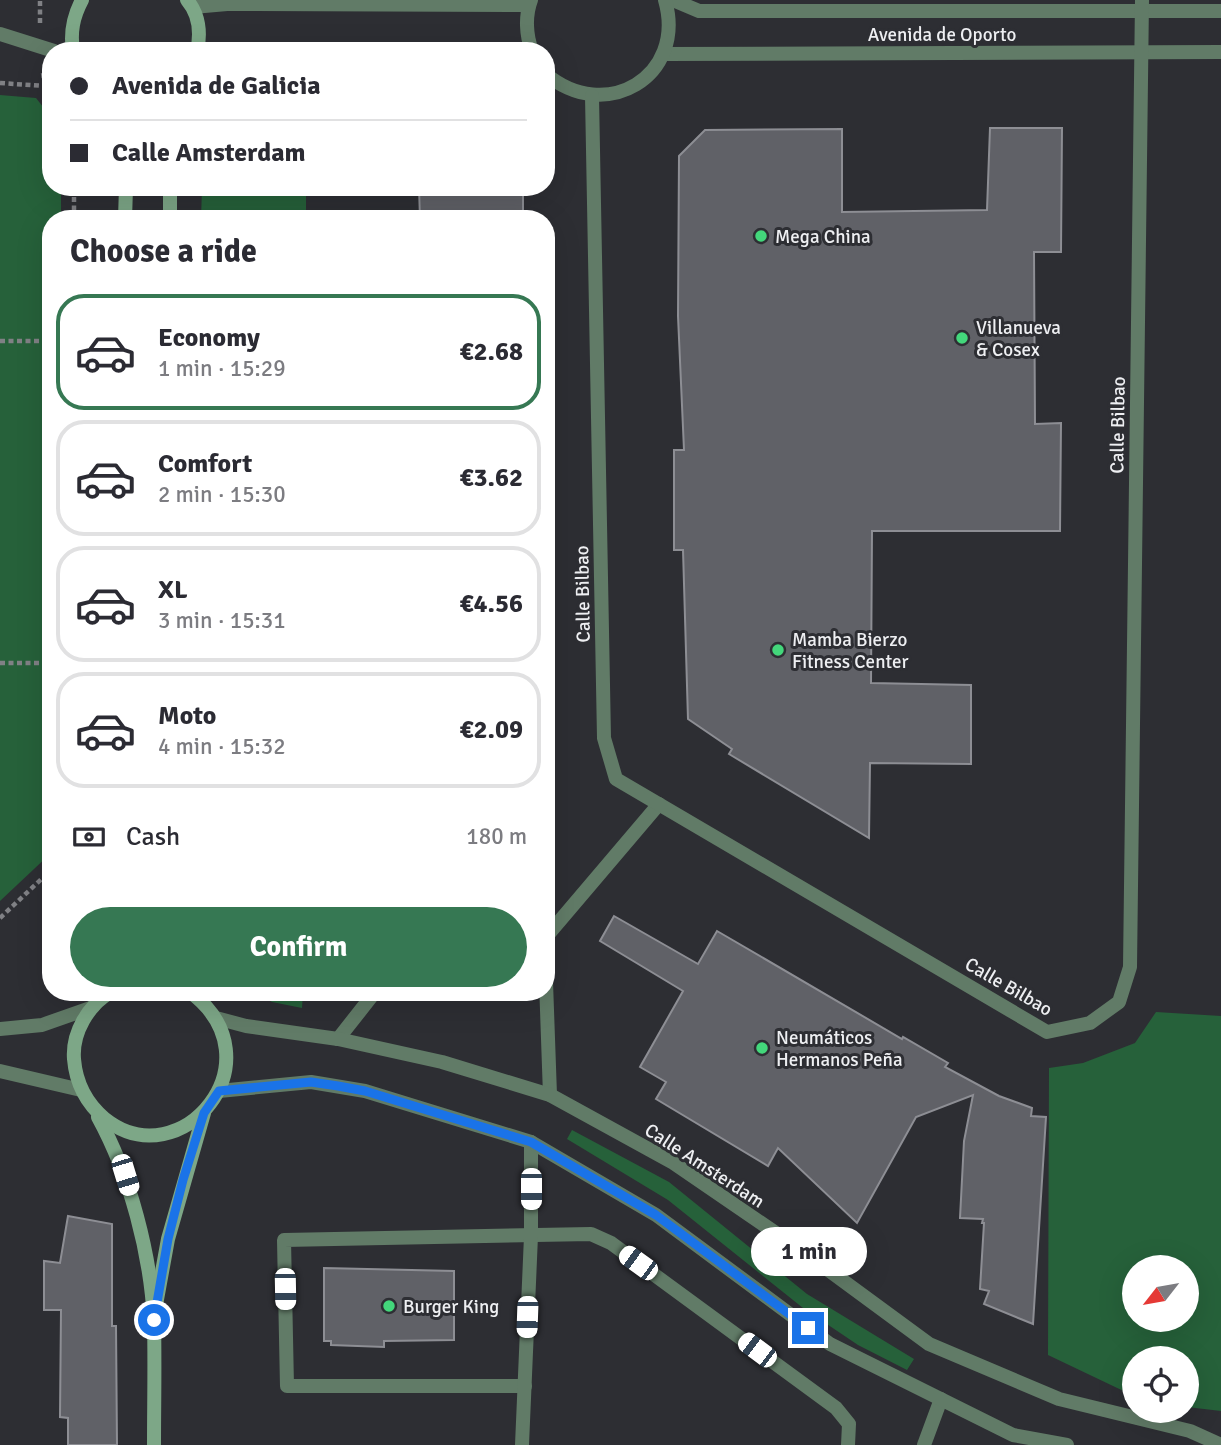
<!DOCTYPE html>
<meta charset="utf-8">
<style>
:root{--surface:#fff;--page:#f7f7f7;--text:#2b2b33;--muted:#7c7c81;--line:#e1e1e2;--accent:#367853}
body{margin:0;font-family:Signika,sans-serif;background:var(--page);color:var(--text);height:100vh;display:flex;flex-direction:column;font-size:26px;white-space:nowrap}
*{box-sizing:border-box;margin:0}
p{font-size:23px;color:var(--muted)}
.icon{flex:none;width:38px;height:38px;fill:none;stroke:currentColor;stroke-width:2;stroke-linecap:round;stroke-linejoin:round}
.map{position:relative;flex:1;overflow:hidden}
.side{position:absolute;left:42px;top:210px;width:513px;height:791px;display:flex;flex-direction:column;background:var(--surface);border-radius:28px;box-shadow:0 7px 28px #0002}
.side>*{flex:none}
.guide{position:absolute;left:42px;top:42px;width:513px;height:154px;border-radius:28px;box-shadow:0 7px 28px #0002;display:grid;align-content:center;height:154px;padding:0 28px;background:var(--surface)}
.needle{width:46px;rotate:239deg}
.tools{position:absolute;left:1122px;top:1255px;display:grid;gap:14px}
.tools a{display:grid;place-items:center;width:77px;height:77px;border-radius:50%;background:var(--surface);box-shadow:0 7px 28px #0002;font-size:35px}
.end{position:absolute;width:32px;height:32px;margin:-16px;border:9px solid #1a73e8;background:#fff;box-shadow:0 0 0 4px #fff}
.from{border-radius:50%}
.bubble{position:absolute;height:49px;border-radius:24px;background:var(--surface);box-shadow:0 7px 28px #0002;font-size:23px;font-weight:700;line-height:49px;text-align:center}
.car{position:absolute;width:21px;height:42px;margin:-21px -10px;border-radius:9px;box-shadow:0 0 5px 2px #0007;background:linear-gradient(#fff 24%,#345 0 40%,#fff 0 76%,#345 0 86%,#fff 0)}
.guide b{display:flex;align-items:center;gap:24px;height:66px;font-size:26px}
.guide b+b{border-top:2px solid var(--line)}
.guide i{width:18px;height:18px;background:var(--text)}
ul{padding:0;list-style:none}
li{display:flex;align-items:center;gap:21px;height:116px;margin:0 14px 10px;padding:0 14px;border:4px solid var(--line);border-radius:28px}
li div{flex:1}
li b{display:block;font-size:26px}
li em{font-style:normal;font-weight:700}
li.current{border-color:var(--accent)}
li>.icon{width:63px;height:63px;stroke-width:1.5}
h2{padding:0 28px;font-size:32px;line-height:84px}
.pay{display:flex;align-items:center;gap:18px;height:77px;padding:0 28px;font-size:26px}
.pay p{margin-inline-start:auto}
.cta{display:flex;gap:14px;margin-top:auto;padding:14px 28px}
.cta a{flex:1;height:80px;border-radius:42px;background:var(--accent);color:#fff;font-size:28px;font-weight:700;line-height:80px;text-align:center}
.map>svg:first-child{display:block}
.green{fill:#26613a;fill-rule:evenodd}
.building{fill:#606167;stroke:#8d8e94;stroke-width:2}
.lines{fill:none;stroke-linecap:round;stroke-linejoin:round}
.path{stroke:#808185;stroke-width:4.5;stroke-dasharray:5 3.5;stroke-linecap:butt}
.service{stroke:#617b67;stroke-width:14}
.minor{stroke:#617b67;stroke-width:14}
.tertiary{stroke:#617b67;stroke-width:14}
.secondary{stroke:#7da787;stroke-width:14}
.route{stroke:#1a73e8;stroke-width:9}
.poi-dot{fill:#43d77b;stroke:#2d2e33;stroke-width:2.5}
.labels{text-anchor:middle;stroke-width:6;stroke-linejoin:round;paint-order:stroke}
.street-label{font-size:19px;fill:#eeeff2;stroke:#2d2e33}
.poi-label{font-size:19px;fill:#eeeff2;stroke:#2d2e33;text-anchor:start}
</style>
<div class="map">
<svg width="1221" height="1445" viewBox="0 0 1221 1445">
<rect width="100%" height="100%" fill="#2d2e33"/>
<g class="green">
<path d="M0,95l36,3 15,19v70h10v32h-10v634l-51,48z"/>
<path d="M202,187h104v32h-105z"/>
<path d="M256,992h47l-1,16 -30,-6z"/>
<path d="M1156,1012l65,4v395l-34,-4 -1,-49h-52v38l-86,-41 1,-287 34,-5 52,-20zM1186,1267v53h-52v-53z"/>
<path d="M572,1130l97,52 138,112 107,65 -7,11 -49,-25 -55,-37 -135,-108 -101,-61z"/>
</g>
<g class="building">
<path d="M990,128h72l-1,124h-27l1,172 26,-1 -1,108h-188l-1,152 100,2v79l-101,-1 -1,75 -140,-84 3,-5 -44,-30 -5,-169h-9v-100h10l-6,-134 1,-160 26,-26 137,-1v83l145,-2z"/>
<path d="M419,187h104v32h-103z"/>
<path d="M614,916l84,48 19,-33 185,108 1,-2 45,26 -3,4 54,29 33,12 -1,8 15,1 -13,207 -49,-20 5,-13 -9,-2 4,-66h-2l1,-4 -23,-1 4,-77 9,-46 -57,22 -59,106 -79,-75 -10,18 -112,-67 10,-17 -26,-15 43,-76 -83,-50z"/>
<path d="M68,1216l44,8v102h4l1,119h-49v-27l-8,-1 1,-107h-17v-49l16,2z"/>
<path d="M324,1268l130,3v69l-70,1v6l-53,-2v-4h-7z"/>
</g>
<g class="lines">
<g class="path">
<path d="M40,23v-23"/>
<path d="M43,73l2,13"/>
<path d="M0,83l45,3 6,7"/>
<path d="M74,219v-32"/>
<path d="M0,341h51"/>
<path d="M0,663h51"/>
<path d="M0,918l51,-48"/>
</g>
<g class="service">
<path d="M546,937l113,-133"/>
<path d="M546,982l4,113"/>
<path d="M338,1039l37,-47"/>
<path d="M525,1386h-238l-3,-146 307,-6 20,9 225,165 13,16 -1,21"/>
<path d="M522,1445l9,-209v-94"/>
</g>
<g class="minor">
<path d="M531,0c-6,16 -5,35 1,51"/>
<path d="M673,0l26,11h522"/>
<path d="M193,7l34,-3 302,1"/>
<path d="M664,54l557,-2"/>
<path d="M546,74c59,50 141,3 119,-74"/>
<path d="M592,96l12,642 12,41 431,253 43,-9 29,-21 11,-35 12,-967"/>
<path d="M924,1445l17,-46"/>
</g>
<g class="tertiary">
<path d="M0,34l54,17"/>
<path d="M216,1018l30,8 92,13 104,23 108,33 122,67 136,93 121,89 130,55 131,32 31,14"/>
<path d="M0,1029l42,-4 51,-18"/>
<path d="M0,1071l81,19"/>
<path d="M219,1091l92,-9 54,9 166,51 125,73 174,129 183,91 54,10"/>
</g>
<g class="secondary">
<path d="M187,0c12,14 14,33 10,51"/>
<path d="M73,51c-3,-19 0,-34 9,-51"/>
<path d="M170,187v32"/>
<path d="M125,219l1,-32"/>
<path d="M111,992c-23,13 -39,41 -37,67 2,25 12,44 31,60 76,60 176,-59 85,-127"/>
<path d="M98,1117c32,58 53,138 56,205 1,41 0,82 0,123"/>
<path d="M156,1305l12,-66 36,-126"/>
</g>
</g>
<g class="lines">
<path class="route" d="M154,1320l14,-81 15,-59 21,-67 15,-22 92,-9 27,4 27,5 166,51 125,73 152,113"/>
</g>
<g class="poi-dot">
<circle cx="761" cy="236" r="7"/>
<circle cx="962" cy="338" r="7"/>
<circle cx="778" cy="650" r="7"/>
<circle cx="762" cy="1048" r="7"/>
<circle cx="389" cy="1306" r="7"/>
</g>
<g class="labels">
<g class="street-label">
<text x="942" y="41">Avenida de Oporto</text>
<text transform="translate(1117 425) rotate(-89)" y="7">Calle Bilbao</text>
<text transform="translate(582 594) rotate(-91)" y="7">Calle Bilbao</text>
<text transform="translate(1009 986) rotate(30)" y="7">Calle Bilbao</text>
<text transform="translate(705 1165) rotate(33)" y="7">Calle Amsterdam</text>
</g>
<g class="poi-label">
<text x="775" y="243">Mega China</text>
<text x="976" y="334">Villanueva<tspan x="976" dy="22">&amp; Cosex</tspan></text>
<text x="792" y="646">Mamba Bierzo<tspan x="792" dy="22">Fitness Center</tspan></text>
<text x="776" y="1044">Neumáticos<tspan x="776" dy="22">Hermanos Peña</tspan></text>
<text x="403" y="1313">Burger King</text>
</g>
</g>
</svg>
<div class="tools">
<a><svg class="needle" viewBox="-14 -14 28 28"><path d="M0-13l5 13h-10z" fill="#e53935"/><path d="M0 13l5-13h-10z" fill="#7c7c81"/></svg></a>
<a><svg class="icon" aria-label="locate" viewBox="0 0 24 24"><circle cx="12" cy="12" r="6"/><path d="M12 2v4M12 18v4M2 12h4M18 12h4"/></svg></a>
</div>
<i class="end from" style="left:154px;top:1320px"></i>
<i class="end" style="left:808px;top:1328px"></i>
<div class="bubble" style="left:751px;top:1227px;width:116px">1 min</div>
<i class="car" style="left:125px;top:1175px;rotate:163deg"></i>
<i class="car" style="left:531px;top:1189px;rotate:180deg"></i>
<i class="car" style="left:638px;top:1263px;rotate:306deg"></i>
<i class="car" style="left:285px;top:1289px;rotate:179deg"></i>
<i class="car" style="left:527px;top:1317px;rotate:182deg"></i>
<i class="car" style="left:757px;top:1350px;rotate:307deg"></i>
<div class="guide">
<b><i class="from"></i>Avenida de Galicia</b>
<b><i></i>Calle Amsterdam</b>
</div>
<section class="side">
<h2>Choose a ride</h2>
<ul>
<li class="current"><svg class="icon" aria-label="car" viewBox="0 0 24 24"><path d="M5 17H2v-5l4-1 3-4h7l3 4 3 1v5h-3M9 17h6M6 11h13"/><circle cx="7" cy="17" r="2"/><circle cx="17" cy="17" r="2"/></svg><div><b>Economy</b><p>1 min · 15:29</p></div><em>€2.68</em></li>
<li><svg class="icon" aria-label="car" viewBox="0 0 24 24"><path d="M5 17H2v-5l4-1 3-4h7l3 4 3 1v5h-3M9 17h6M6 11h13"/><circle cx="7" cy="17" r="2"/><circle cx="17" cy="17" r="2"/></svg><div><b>Comfort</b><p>2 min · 15:30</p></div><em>€3.62</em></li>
<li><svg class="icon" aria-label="car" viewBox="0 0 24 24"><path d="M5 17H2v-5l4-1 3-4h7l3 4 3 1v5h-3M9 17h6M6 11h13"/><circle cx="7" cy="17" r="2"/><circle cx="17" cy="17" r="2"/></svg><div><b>XL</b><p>3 min · 15:31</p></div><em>€4.56</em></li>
<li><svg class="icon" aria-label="car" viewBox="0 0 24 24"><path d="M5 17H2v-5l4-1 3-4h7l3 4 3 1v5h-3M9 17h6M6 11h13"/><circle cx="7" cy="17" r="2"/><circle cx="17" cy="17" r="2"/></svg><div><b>Moto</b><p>4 min · 15:32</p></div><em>€2.09</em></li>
</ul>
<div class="pay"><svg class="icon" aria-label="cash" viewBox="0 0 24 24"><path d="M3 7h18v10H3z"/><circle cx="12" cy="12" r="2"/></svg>Cash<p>180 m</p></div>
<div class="cta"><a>Confirm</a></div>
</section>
</div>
